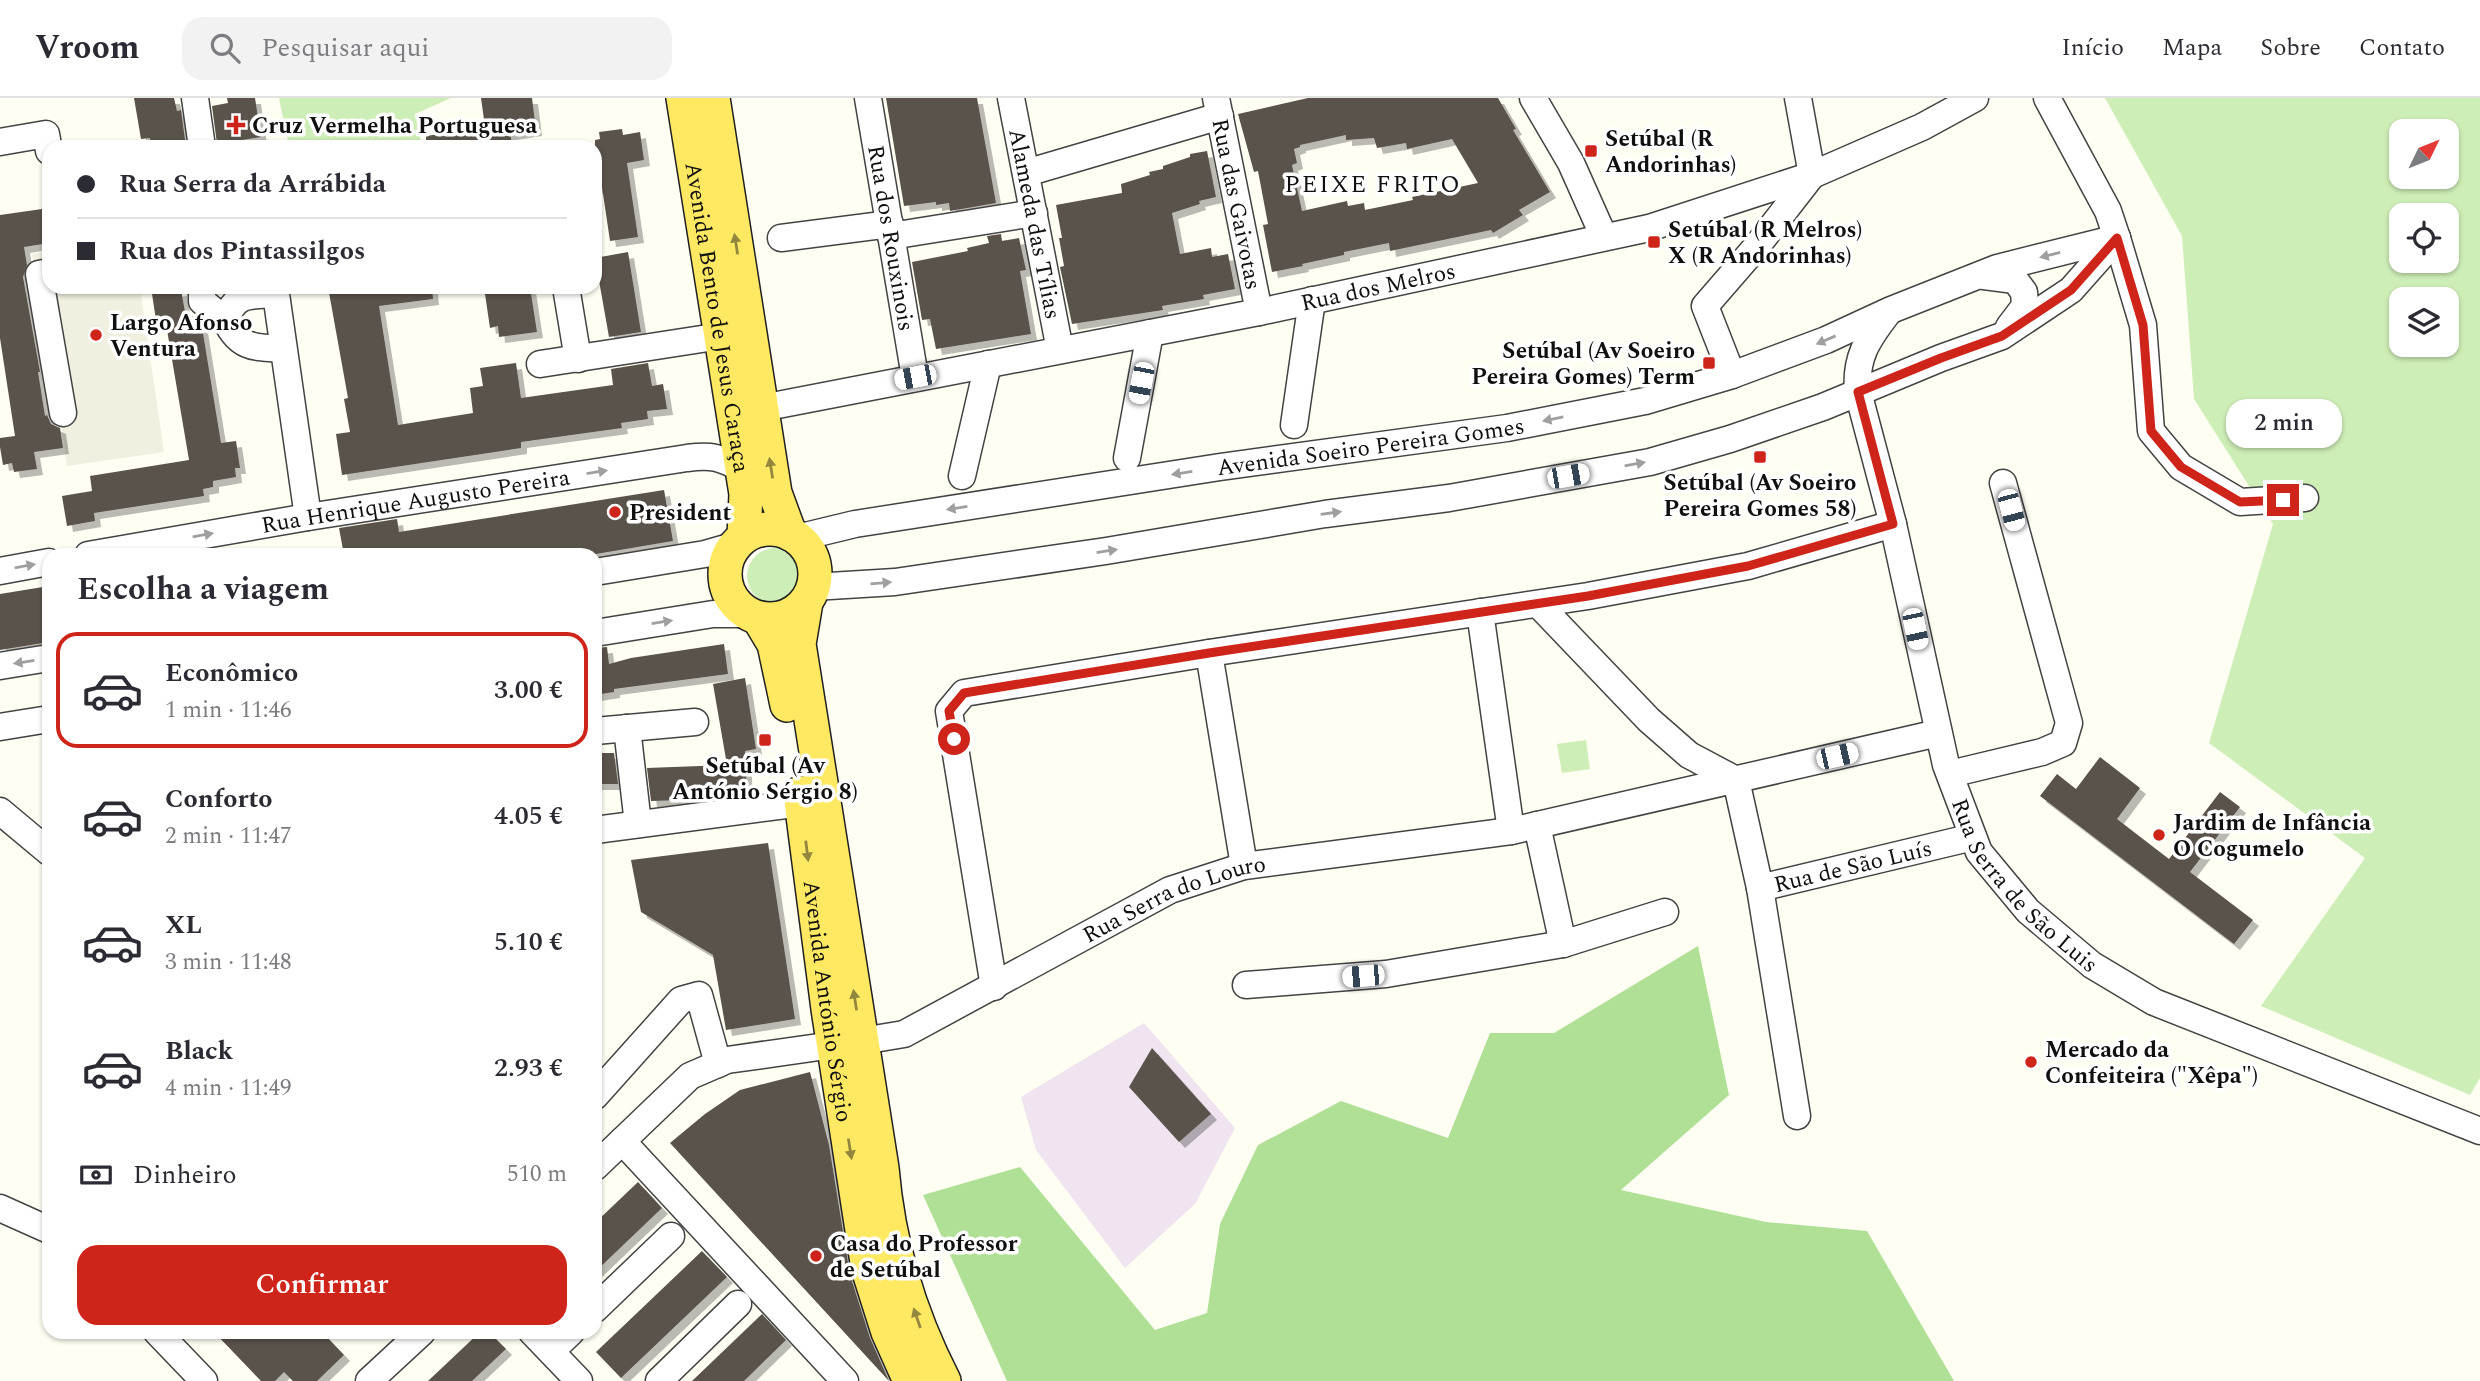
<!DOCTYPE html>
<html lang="pt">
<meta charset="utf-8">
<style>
:root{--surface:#fff;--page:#f2f2f3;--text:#2b2b33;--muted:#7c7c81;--line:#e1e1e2;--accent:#ce2419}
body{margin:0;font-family:Spectral,serif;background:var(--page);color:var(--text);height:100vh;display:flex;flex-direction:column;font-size:26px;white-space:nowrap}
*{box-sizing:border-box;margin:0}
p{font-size:23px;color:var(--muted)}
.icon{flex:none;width:38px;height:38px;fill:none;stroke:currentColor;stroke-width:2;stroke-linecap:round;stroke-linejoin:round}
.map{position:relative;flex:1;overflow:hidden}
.panel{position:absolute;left:42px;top:450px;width:560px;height:791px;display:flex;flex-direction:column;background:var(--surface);border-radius:21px;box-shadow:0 2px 5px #0004}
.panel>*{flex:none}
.guide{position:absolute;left:42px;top:42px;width:560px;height:154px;border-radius:21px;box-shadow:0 2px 5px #0004;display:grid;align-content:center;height:154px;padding:0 35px;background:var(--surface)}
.needle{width:46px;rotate:47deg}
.tools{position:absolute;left:2389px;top:21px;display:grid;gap:14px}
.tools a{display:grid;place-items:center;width:70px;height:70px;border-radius:14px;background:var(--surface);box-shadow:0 2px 5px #0004;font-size:35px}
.end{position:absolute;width:32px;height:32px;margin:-16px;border:9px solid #ce2419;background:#fff;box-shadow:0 0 0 4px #fff}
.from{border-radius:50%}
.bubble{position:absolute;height:49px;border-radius:21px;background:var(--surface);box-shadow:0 2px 5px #0004;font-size:23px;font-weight:600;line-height:49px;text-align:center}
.car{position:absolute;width:21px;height:42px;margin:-21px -10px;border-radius:9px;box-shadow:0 0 5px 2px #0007;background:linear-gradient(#fff 24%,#345 0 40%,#fff 0 76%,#345 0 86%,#fff 0)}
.guide b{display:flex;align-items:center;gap:24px;height:66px;font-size:26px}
.guide b+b{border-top:2px solid var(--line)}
.guide i{width:18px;height:18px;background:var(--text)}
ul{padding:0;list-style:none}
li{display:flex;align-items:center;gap:21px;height:116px;margin:0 14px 10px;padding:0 21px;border:4px solid transparent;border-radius:21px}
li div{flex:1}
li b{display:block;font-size:26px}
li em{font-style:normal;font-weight:600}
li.selected{border-color:var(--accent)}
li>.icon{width:63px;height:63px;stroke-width:1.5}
h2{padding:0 35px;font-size:32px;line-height:84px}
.pay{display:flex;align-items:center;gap:18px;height:77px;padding:0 35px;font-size:26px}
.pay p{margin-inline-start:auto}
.button{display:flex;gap:14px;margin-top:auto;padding:14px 35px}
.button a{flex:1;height:80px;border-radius:21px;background:var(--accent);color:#fff;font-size:28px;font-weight:600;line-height:80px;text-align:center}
header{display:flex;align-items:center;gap:42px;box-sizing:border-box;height:98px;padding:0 35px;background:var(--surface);border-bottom:2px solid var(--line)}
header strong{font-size:33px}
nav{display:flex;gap:38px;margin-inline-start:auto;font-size:24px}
.search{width:490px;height:63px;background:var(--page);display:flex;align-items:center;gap:18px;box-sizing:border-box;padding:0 24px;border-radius:21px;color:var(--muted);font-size:26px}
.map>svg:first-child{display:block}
.industrial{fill:#efe4ef}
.green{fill:#ceeeb7;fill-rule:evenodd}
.forest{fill:#afe095}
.plaza{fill:#f1efdf}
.building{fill:#5a524b;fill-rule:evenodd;filter:url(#shadow)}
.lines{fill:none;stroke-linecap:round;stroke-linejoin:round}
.minor-casing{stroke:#434343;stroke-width:29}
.major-casing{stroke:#212121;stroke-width:36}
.minor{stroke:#fff;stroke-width:26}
.major{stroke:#ffe963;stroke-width:33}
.oneway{fill:#93873e}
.oneway2{fill:#9f9f9f}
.route{stroke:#ce2419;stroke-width:9}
.poi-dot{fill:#ce2419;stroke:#fff;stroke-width:2.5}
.labels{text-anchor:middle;stroke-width:7;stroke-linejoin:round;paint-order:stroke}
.poi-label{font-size:23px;font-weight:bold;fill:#101010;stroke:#fff;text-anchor:start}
.street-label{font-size:23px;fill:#101010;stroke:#fff}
.neighbourhood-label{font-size:24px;letter-spacing:2px;fill:#101010;stroke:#fff}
</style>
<header>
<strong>Vroom</strong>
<div class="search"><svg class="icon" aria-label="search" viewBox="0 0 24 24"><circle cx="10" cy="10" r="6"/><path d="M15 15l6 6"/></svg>Pesquisar aqui</div>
<nav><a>Início</a><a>Mapa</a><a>Sobre</a><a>Contato</a></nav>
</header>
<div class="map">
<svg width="2480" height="1283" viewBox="0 0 2480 1283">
<defs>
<filter id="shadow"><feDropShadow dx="6" dy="6" stdDeviation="0" flood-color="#0004"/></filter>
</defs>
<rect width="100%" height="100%" fill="#fffef3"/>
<path class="industrial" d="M1144,925l91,105 -40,76 -70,64 -89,-118 -15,-53z"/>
<g class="green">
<path d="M279,0h172l-36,16 7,33h-133z"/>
<path d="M2105,0h375v980l-10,17 -209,-89 104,-148 -156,-115 64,-219 -79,-125 -12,-163zM2401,33h45v46h-45zM2401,117h45v46h-45zM2401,201h45v46h-45z"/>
<circle cx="775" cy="478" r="28"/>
<path d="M1586,642l4,29 -28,4 -5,-29z"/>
</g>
<path class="forest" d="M1698,848l31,149 -108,95 145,32 101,9 87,150h-947l-84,-186 97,-28 135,163 52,-17 13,-89 38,-79 83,-44 107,37 42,-105h64z"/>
<path class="plaza" d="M49,153v36h148l-56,8 23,157 -97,14 -8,-55 -11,1 -5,-35 7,-1 -18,-122z"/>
<g class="building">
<path d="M134,0h40l3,13 4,-1 5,37h-35l-1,-9 -9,1z"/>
<path d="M227,0h28l6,39 -44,7 -5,-38 16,-3z"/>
<path d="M481,0h51l4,32 -26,4 3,13h-87v-11l59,-9z"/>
<path d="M886,0h91l19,105 -46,8 -1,-8 -13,2v-3l-32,4z"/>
<path d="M1308,0h190l18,31 -3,1 37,62 -31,18 4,5 -30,18 -2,-3 -101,21 -1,-8 -45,9v3l-42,9 1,2 -31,6 -9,-47 5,-1 -10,-53 -4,1 -16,-58zM1346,37v5l28,-2 3,10 29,-5 1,6 45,-10 26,44 -66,14 1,3 -48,10 -1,-7 -16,3 -1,-5 -45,10 -10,-46 5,-2 -3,-14 6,-2v-2z"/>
<path d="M622,31l1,6 17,-3 4,28 -17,3 11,74 -28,4 -8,-54 -7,1v-48l5,-1 -1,-7z"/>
<path d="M1207,53l9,46 -17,4 1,3 -28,9 8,41 31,-6 1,9 16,-3 7,35 -32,6 1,4 -42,7 1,4 -91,14 -12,-57 4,-1 -5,-28h3l-6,-33 66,-12 -1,-9 29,-9 -1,-3 14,-3v-3l27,-9v-3z"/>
<path d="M49,110v35l-25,4 3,18 -4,12 17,95h-2l7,44 2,-1 4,9 9,4 3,20 -29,4 3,17 -23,3 -2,-9 -9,2 -3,-18v-9l15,-2 -15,-98v-123z"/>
<path d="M1001,136l1,7 17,-3 7,32 -6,1 11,63 -95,15 -6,-30 -8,1 -10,-58 56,-11 -1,-3 22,-5 -2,-7z"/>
<path d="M628,154l13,80 -32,5 -14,-79z"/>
<path d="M328,189h104l1,12 -54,7 19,119 75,-12 -3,-25 13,-2 -3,-18 36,-5 5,35 92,-13 -2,-16 37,-6 4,23 11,-2 4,25 -20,2 1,8 -27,4 1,5 -101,14v6l-179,27 -6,-41 14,-2 -6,-33 4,-1z"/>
<path d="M484,189h46l7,45 -38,5 -1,-11 -8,2z"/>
<path d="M181,192l5,27 9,-1 6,5 20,122 15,-2 4,27h-5l1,9 -23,4v6l-10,2 1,7 -110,17 1,8 -28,5 -5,-30 30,-5 -2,-15 99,-16 -24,-142 -9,2 -4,-26z"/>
<path d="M664,392l9,51 -83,14h-246l-5,-27 58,-9 2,13z"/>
<path d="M49,488v56l-49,8v-56z"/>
<path d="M724,546l4,30 -114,15v3l-19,3v-47l12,-1 2,17 22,-6z"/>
<path d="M745,580l11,71 -11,2 2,43 -33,5 -63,2 -4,-33 80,-3 -14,-81z"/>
<path d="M595,655h19l4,31h-23z"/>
<path d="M2100,659l40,31 -23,31 52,40 51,-67 20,15 -50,65 63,48 -19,24 -194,-148 17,-22 19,15z"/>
<path d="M768,745l27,176 -69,11 -13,-75 -72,-43 -10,-52z"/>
<path d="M1152,950l59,66 -32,28 -50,-55z"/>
<path d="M810,974l19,73 21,130 20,63 19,43 -219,-238 35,-29 35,-24z"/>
<path d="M638,1084l24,26 -67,64v-49z"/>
<path d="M702,1153l25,26 -106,101 -25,-26z"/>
<path d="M762,1216l24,26 -42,41h-52z"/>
<path d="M214,1234h108l22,23 -27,26h-24l-9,-9 -9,9h-14z"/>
<path d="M480,1234h9l17,17 -34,32h-44z"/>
</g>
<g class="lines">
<g class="minor-casing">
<g id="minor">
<path d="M195,0l7,49"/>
<path id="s1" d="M868,0l47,279"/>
<path id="s2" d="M1011,0l49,252"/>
<path id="s3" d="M1216,0l43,214"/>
<path d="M1533,0l38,65 33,74"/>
<path d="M2047,0l61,113 9,27 26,87 8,106 30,36 59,35 65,-4"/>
<path d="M0,44l46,-8 3,17"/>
<path d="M1026,75l194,-57"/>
<path d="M891,138l143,-23"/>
<path d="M781,140l109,-14"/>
<path d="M49,174l-10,2 24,139"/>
<path d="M1984,178l31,4 9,12 1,14 -16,21"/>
<path d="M202,189v14l24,20"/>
<path d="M566,189l12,72"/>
<path id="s4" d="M1887,216c-20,26 -32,44 -29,78l35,132 53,241 33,87 49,59 64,54 62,37 326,129"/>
<path d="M283,251c-29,-2 -43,0 -57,-28 8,-29 24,-25 50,-27l32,223"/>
<path d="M540,266l181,-28"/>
<path d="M1732,277l-27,-69 52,-60 55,-71 -14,-77"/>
<path id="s5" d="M762,310l497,-96 390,-84 163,-53 110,-48 53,-29"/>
<path d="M1294,327l18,-125"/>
<path d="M1127,360l23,-125"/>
<path d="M962,378l26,-112"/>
<path id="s6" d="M797,440l58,-14 365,-57 287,-39 138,-27 87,-26 94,-35 65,-30 106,-42 120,-30"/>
<path id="s7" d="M88,457l220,-38 379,-59c25,-3 33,-1 55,11"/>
<path d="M0,473l49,-9"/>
<path d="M595,474l110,-18 28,-8"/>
<path d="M813,489l82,-5 211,-31 219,-37 124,-16 201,-36 80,-23 93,-32 118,-49 61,-22 69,-46 46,-52"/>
<path d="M1539,507l110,115 40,35 47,25"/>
<path d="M1480,514l31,219"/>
<path d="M595,535l118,-19h34"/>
<path d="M1209,555l35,213"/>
<path d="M0,568l49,-8"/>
<path d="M0,629l49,-8"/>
<path d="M627,630l11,96"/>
<path d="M595,633l100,-9"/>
<path d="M1950,676l92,-22 21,-9 6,-20 -66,-240"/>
<path id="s8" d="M1736,682l24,108 213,-51"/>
<path d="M0,713l49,41"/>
<path d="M1537,727l26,119"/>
<path d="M595,732l206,-27"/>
<path d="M1760,790l37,228"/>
<path d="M1246,887l140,-11 177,-30 102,-32"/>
<path d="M994,889l-45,-276 15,-18 245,-40 379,-57 160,-30 145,-42"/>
<path id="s9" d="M862,943l42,-7 266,-144 74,-24 267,-35 427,-98"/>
<path d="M595,998l86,-96 18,-5 19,69"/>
<path d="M622,1043l223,240"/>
<path d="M595,1069l95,-91 37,-16 106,-15"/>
<path d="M0,1110l49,22"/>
<path d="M595,1211l76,-73"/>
<path d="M157,1234l47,49"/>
<path d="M532,1234l47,49"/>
<path d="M551,1253l20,-19"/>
<path d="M369,1283l53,-49"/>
<path d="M659,1283l79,-77"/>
</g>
</g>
<g class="major-casing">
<g id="major">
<path id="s10" d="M683,0l63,396 -2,42"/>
<path d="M713,0l62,395 15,41"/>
<circle cx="770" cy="476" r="45"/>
<path d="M806,504l-7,42 83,524c6,73 28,147 62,213"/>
<path d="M759,521l15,25 13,61"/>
<path id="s11" d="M800,695l28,216 40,260 20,63 22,49"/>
</g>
</g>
<use href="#minor" class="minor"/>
<use href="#major" class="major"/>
</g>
<defs><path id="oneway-solid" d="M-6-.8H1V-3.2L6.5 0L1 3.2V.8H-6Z" transform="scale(1.75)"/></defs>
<g class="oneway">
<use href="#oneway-solid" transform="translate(736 146) rotate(-99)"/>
<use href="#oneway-solid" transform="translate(771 370) rotate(-99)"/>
<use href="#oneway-solid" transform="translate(807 753) rotate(83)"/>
<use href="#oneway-solid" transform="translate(855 902) rotate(-99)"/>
<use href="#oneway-solid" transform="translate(850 1051) rotate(81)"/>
<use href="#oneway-solid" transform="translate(917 1220) rotate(-109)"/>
</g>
<g class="oneway2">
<use href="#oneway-solid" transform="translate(2050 157) rotate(166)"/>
<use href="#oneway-solid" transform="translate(1826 242) rotate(157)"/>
<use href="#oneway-solid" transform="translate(1553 321) rotate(169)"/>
<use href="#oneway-solid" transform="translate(1635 366) rotate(-10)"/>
<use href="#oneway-solid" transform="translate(597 374) rotate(-9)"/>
<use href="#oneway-solid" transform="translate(1182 375) rotate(171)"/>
<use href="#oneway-solid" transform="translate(957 410) rotate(171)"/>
<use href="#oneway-solid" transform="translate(1331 415) rotate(-8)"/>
<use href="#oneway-solid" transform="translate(203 437) rotate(-10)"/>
<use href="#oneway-solid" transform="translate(1107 453) rotate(-9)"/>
<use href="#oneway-solid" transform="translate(25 468) rotate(-10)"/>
<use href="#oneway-solid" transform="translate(881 485) rotate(-5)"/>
<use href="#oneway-solid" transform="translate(662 524) rotate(-9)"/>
<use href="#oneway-solid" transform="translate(24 564) rotate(171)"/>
</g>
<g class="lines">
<path class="route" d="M954,641l-5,-28 15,-18 245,-40 379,-57 160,-30 145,-42 -35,-132 83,-34 61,-22 69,-46 46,-52 26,87 8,106 30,36 59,35 43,-2"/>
</g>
<g class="poi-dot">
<path d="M232.5 16.5h7v7h7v7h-7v7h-7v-7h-7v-7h7z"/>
<rect x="1584" y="46" width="14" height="14" rx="3.5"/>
<rect x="1647" y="137" width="14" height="14" rx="3.5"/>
<circle cx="96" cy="237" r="7"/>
<rect x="1702" y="258" width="14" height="14" rx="3.5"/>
<rect x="1753" y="352" width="14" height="14" rx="3.5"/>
<circle cx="615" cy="414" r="7"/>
<rect x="758" y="635" width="14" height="14" rx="3.5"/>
<circle cx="2159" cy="737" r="7"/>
<circle cx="2031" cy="964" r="7"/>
<circle cx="816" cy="1158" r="7"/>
</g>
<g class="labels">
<g class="poi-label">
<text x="252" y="35">Cruz Vermelha Portuguesa</text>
<text x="1605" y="48">Setúbal (R<tspan x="1605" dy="26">Andorinhas)</tspan></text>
<text x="1668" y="139">Setúbal (R Melros)<tspan x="1668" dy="26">X (R Andorinhas)</tspan></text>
<text x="110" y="232">Largo Afonso<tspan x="110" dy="26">Ventura</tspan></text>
<text x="1695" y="260" text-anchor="end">Setúbal (Av Soeiro<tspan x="1695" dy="26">Pereira Gomes) Term</tspan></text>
<text x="1760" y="392" text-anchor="middle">Setúbal (Av Soeiro<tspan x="1760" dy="26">Pereira Gomes 58)</tspan></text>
<text x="629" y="422">President</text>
<text x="765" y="675" text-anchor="middle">Setúbal (Av<tspan x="765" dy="26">António Sérgio 8)</tspan></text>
<text x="2173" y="732">Jardim de Infância<tspan x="2173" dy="26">O Cogumelo</tspan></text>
<text x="2045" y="959">Mercado da<tspan x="2045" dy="26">Confeiteira ("Xêpa")</tspan></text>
<text x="830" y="1153">Casa do Professor<tspan x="830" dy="26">de Setúbal</tspan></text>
</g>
<g class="street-label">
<text dy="8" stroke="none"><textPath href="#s3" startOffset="108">Rua das Gaivotas</textPath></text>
<text dy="8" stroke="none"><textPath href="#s2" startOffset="128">Alameda das Tílias</textPath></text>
<text dy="8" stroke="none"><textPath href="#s1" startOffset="142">Rua dos Rouxinois</textPath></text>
<text dy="8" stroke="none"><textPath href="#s5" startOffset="628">Rua dos Melros</textPath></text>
<text dy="8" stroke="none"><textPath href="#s10" startOffset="222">Avenida Bento de Jesus Caraça</textPath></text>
<text dy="8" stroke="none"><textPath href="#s6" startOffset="581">Avenida Soeiro Pereira Gomes</textPath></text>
<text dy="8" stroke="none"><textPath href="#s7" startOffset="332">Rua Henrique Augusto Pereira</textPath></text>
<text dy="8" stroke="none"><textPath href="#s8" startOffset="206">Rua de São Luís</textPath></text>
<text dy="8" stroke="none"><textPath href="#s4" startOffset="616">Rua Serra de São Luis</textPath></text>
<text dy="8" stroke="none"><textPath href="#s9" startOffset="346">Rua Serra do Louro</textPath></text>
<text dy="8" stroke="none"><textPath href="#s11" startOffset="210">Avenida António Sérgio</textPath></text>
</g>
<g class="neighbourhood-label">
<text x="1373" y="94">PEIXE FRITO</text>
</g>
</g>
</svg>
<div class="tools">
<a><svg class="needle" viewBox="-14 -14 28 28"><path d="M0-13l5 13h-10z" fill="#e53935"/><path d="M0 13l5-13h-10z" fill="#7c7c81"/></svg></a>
<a><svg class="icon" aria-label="locate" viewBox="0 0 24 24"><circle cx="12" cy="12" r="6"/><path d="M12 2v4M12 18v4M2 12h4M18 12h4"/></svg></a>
<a><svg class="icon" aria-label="layers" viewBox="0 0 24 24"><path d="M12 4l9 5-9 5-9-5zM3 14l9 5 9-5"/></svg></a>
</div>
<i class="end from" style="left:954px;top:641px"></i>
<i class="end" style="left:2283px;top:402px"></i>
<div class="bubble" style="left:2226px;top:301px;width:116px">2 min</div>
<i class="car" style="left:915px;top:279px;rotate:259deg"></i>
<i class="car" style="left:1141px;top:285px;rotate:191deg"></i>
<i class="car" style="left:1568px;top:378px;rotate:80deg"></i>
<i class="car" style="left:2011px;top:412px;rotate:165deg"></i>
<i class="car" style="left:1915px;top:531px;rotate:168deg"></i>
<i class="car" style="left:1837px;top:658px;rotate:77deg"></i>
<i class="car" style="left:1363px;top:878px;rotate:265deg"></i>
<div class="guide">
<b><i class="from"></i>Rua Serra da Arrábida</b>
<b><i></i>Rua dos Pintassilgos</b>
</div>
<section class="panel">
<h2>Escolha a viagem</h2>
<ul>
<li class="selected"><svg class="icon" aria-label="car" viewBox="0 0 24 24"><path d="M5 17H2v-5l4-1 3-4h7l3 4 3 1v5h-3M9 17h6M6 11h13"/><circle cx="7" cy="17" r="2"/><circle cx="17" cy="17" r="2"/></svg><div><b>Econômico</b><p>1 min · 11:46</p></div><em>3.00 €</em></li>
<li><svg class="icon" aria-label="car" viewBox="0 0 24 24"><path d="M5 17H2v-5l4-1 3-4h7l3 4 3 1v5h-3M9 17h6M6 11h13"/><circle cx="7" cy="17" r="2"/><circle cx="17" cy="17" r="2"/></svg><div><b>Conforto</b><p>2 min · 11:47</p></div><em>4.05 €</em></li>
<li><svg class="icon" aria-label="car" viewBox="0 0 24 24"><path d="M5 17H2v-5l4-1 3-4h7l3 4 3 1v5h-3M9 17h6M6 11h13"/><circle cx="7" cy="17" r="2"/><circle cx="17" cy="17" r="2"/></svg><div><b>XL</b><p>3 min · 11:48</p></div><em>5.10 €</em></li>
<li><svg class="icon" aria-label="car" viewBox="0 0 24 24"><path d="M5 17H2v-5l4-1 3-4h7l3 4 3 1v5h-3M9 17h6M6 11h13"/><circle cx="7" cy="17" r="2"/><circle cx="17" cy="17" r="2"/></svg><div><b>Black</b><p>4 min · 11:49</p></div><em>2.93 €</em></li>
</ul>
<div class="pay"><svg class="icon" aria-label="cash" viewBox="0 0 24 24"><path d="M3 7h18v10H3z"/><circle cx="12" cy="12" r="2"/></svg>Dinheiro<p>510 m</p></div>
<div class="button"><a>Confirmar</a></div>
</section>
</div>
